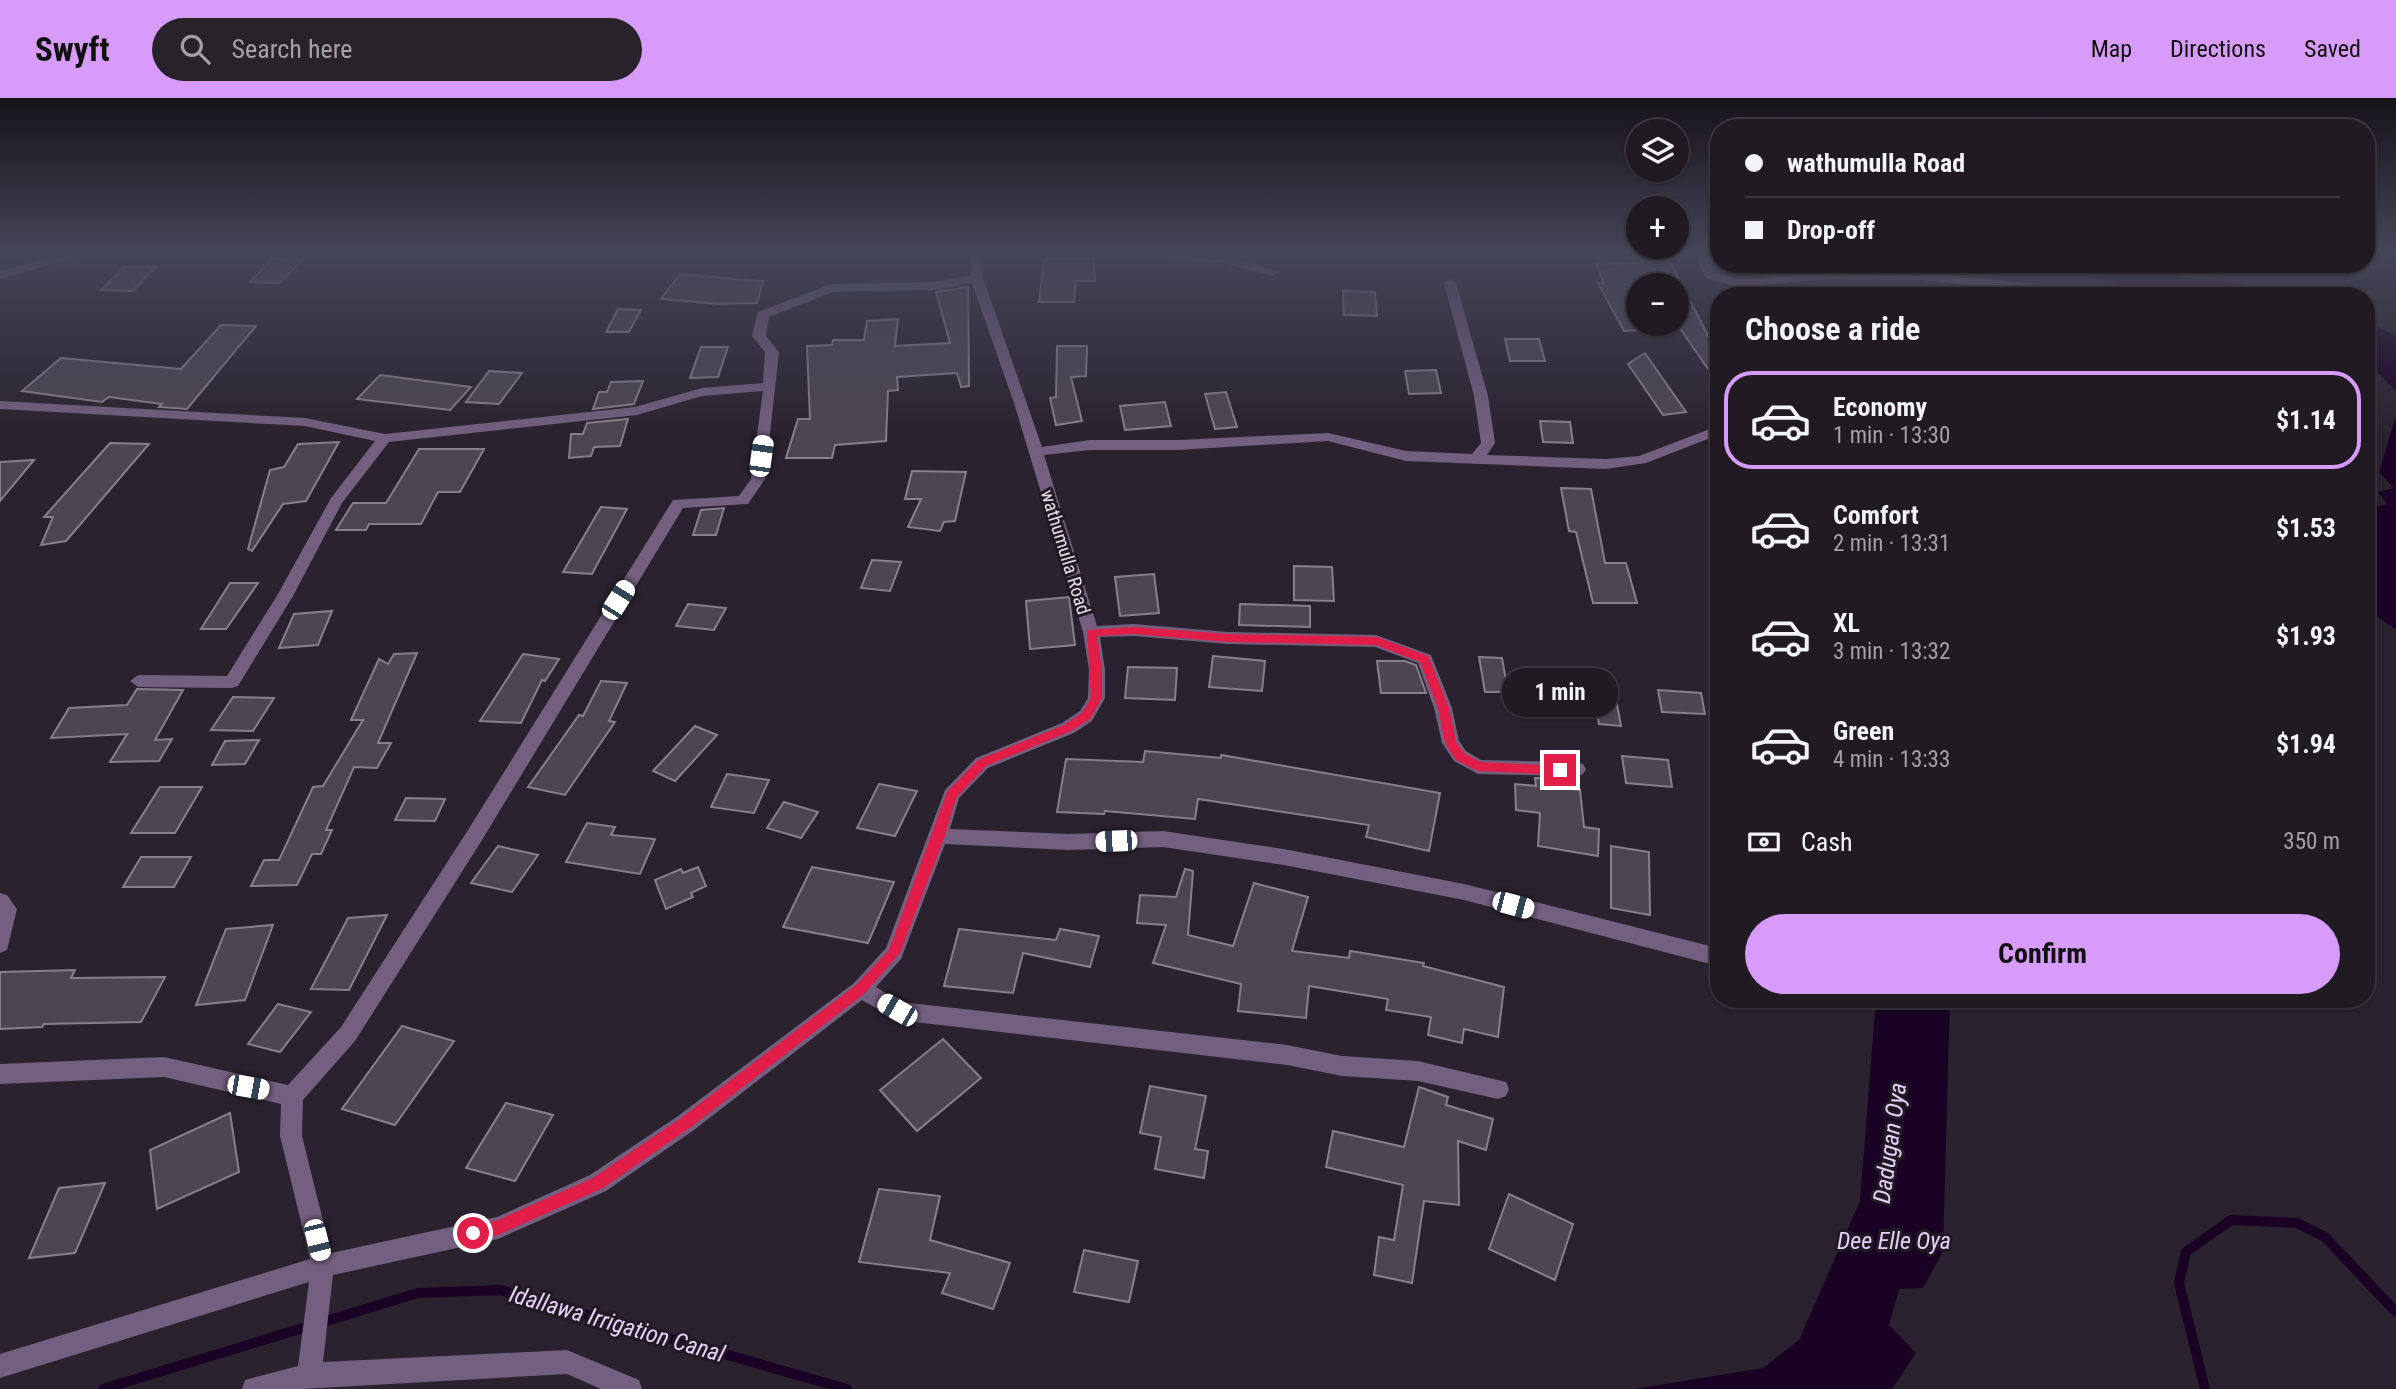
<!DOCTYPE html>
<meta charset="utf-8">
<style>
:root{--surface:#201a23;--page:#28232b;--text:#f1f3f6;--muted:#a2a1a6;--line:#3d3841;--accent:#d79bf9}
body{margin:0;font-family:"Roboto Condensed",sans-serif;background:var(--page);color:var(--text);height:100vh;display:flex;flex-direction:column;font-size:26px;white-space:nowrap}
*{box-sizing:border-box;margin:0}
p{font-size:23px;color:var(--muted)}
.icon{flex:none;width:38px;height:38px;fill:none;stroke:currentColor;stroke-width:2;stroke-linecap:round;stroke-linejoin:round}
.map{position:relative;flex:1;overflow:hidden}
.drawer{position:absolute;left:1710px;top:189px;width:665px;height:721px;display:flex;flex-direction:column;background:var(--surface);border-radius:28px;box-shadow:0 2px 5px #0004,0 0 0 2px var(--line)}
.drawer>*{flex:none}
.guide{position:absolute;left:1710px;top:21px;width:665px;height:154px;border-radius:28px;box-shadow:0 2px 5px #0004,0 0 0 2px var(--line);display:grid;align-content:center;height:154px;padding:0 35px;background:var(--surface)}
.tools{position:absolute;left:1626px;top:21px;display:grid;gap:14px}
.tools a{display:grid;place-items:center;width:63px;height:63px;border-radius:50%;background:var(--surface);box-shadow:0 2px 5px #0004,0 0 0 2px var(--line);font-size:35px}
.end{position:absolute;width:32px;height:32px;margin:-16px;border:9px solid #e11d48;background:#fff;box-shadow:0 0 0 4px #fff}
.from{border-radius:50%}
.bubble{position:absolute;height:49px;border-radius:24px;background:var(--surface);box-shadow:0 2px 5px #0004,0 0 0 2px var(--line);font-size:23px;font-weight:700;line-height:49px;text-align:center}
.car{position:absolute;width:21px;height:42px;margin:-21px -10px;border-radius:9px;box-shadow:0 0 5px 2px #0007;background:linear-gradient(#fff 24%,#345 0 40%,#fff 0 76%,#345 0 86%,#fff 0)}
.guide b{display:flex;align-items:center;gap:24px;height:66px;font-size:26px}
.guide b+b{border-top:2px solid var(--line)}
.guide i{width:18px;height:18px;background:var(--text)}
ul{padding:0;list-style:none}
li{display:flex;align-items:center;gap:21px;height:98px;margin:0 14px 10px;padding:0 21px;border:4px solid transparent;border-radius:28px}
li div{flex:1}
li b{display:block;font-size:26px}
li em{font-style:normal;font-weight:700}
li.current{border-color:var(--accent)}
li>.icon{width:63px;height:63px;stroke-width:1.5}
h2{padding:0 35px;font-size:32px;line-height:84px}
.pay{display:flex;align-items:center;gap:18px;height:77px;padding:0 35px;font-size:26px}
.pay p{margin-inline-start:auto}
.button{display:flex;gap:14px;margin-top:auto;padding:14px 35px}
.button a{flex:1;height:80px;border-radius:42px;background:var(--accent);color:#111;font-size:28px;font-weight:700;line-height:80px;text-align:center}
header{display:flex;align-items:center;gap:42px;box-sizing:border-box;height:98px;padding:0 35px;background:var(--accent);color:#111}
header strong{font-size:33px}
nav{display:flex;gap:38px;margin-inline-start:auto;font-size:24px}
.search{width:490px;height:63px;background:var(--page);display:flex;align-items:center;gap:18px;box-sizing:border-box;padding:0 24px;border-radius:38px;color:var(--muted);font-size:26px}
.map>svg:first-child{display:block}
.water{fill:#190224}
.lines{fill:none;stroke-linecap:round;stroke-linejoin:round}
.stream{stroke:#190224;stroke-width:10}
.building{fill:#4d4652;stroke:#877f8d;stroke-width:2;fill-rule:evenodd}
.minor{fill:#735f7f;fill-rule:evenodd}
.route{fill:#e11d48}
.labels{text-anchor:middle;stroke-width:6;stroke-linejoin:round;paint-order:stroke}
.street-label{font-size:19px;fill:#e3dee6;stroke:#211a25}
.near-water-label{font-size:24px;font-style:italic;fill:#e8cff7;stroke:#211a25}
</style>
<header>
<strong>Swyft</strong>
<div class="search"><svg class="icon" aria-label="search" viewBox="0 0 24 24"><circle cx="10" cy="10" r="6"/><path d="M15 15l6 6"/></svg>Search here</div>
<nav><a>Map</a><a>Directions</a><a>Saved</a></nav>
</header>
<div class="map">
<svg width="2396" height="1291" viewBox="0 0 2396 1291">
<rect width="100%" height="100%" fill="#2a232f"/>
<g class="water">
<path d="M2073,166h48l28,6h22l12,8 32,1 35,6 23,10 16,1h-54l-62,-12 -17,10 -72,-19z"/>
<path d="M2366,223l30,15v55l-30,-30z"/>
<path d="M2396,318v213l-23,-15 -7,8v-113l21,-5 -9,-12 16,-4 -15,-16z"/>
<path d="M1876,901h74l-7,252 -20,37 -24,1 -10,36 27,28 -24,36h-258l129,-21 36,-28 61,-139z"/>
</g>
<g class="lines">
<g class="stream">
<path d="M103,1291l315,-96 82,-3 347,99"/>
<path d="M2205,1291l-26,-106 7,-31 45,-32 66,3 28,14 71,75"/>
</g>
</g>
<g class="building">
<path d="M1639,156h27l52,101v22l-3,2 -36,-52 -55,4 -26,-48 6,1 -8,-20 47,-1zM1638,187h38v39h-38z"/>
<path d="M1094,160l1,23h-19l-2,21h-35l5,-43z"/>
<path d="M272,161l30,1 -22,23 -30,-1z"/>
<path d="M125,169h31l-23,24 -32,-1z"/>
<path d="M680,176l79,7h4l-6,22 -39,1 -57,-5z"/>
<path d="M968,189l1,99 -8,1 -4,-14 -60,4 1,13 -10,1 -2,50 -51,4 -3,13h-46l12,-39h12l-3,-73 25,-1 1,-5h31l3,-19 31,-2 -3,27 55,-3 -14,-51z"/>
<path d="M1343,193l32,1 2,24 -33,-1z"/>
<path d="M618,211l23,1 -12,22h-23z"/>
<path d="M221,227l35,1 -69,83 -28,-2 3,-3 -53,-7 -7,5 -80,-11 39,-33 120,11z"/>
<path d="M1505,241h34l6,22h-35z"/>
<path d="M1057,248h30l-1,30 -15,1 11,44 -26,4 -6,-27 6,-1z"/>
<path d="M701,249h27l-10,30 -28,1z"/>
<path d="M1645,255l41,59 -23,3 -35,-51z"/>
<path d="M1436,272l5,23 -32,1 -4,-23z"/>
<path d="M489,273l33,2 -23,31 -33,-2z"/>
<path d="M380,277l91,12 -21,23 -93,-11z"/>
<path d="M643,283l-9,23 -41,5 6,-17h8l4,-10z"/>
<path d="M1226,294l11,35 -22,2 -10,-35z"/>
<path d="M1165,304l6,24 -46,4 -5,-24z"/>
<path d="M628,321l-8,27 -26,1 -3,9 -22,2 2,-24h12l4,-11z"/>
<path d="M1540,323l30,1 3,21 -30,-1z"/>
<path d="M339,344l-33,59 -23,3 -31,47 -4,-2 22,-79 14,-3 14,-23z"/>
<path d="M110,345l39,1 -83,97 -25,4 12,-28h-9z"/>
<path d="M419,351h65l-24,43h-22l-17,32h-52l-3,6h-30l17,-27h33z"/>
<path d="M34,362l-34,41v-39z"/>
<path d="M912,373l54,1 -11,49 -11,1 -4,9 -32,-4 13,-28h-16z"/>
<path d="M1561,390l30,1 14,74h21l11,40h-44l-17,-71 -7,-1z"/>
<path d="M601,409l26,2 -35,65 -29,-2z"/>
<path d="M724,410l-8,27h-23l8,-25z"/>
<path d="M872,462l29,2 -11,29 -29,-3z"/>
<path d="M1294,468l38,1 2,34 -40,-1z"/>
<path d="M1154,476l5,39 -39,3 -5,-39z"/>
<path d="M230,485h28l-32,46h-25z"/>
<path d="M1069,499l6,48 -45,4 -4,-48z"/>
<path d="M688,506l38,4 -12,22 -38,-4z"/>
<path d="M1240,506l70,2v21l-71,-2z"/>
<path d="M332,513l-14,34 -39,3 15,-34z"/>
<path d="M417,555l-39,90h13l-14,25 -23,-1 -28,63h6l-11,24h-9l-15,31 -46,1 13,-26h15l34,-73 10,-1 40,-66h-12l28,-61 9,5 6,-10z"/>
<path d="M523,556l36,5 -14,22 -3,-1 -21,43 -41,-2z"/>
<path d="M1213,558l52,5 -3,30 -53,-4z"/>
<path d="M1479,559l23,1 6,34h-23z"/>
<path d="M1377,563h28l11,4 10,28h-45z"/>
<path d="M1128,569l49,1 -2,32 -50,-2z"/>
<path d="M601,583l26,2 -18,38 6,1 -50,73 -37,-8 51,-72 4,1z"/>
<path d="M137,591l46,1 -28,50 17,-1 -13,22 -49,1 17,-28 -76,4 18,-30 58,-3z"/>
<path d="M1658,592l43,3 4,21 -43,-2z"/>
<path d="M233,599l41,1 -21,33 -42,-1z"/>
<path d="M1594,600l22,1 5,27 -22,-2z"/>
<path d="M695,628l22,9 -42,46 -22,-10z"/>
<path d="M259,642l-14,24 -33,1 13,-24z"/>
<path d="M1145,653l76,7v-3l219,38 -11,58 -63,-14 3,-12 -171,-26 -3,20 -90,-8 -1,3 -47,-2 9,-53 77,3z"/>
<path d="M1622,658l46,4 4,27 -46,-4z"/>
<path d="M727,676l42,6 -15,33 -43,-6z"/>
<path d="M1535,680l36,1 1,10 8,1 4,37 15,2 -1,27 -60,-10 2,-33 -24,-3 -1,-26 21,2z"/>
<path d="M879,686l38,7 -22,45 -38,-8z"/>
<path d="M160,689h42l-27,46h-44z"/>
<path d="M406,700l39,1 -10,22 -40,-1z"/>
<path d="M784,704l34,10 -17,26 -34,-10z"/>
<path d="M587,725l28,4 -4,8 44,4 -15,35 -74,-12z"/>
<path d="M498,748l40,9 -26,37 -41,-9z"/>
<path d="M1611,748l38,6 1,63 -39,-7z"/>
<path d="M141,759h50l-17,30h-51z"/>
<path d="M698,769l8,19 -15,7 2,4 -27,12 -11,-29 26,-11 2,4z"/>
<path d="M812,769l82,15 -26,61 -85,-16z"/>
<path d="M1185,771l8,2 -5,64 45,11 21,-63 54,14 -16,54 57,7 1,-7 74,12 -1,3 81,21 -6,50 -34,-8 -2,14 -34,-8 3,-18 -45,-7 2,-11 -79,-13 -3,32 -68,-7 3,-27 -88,-21 13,-38 -29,-2 3,-28 36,2z"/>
<path d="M387,817l-38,75 -38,-1 37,-71z"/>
<path d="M273,827l-28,75 -49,5 30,-76z"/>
<path d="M959,831l97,11 4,-11 39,7 -9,31 -67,-14 -10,40 -69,-7z"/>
<path d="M75,872l-4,8 94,-1 -24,45 -97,2 -2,3 -42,2v-57z"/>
<path d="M278,906l33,8 -31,40 -32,-8z"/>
<path d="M402,928l52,15 -59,84 -53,-16z"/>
<path d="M943,941l38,39 -64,53 -37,-41z"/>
<path d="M1150,988l56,10 -11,53 13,2 -4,27 -49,-9 6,-32 -21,-4z"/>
<path d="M1419,989l29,10 -2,8 47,14 -7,31 -28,-9 1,64 -35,-4 -12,82 -38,-8 5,-38 15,3 9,-55 -77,-18 7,-36 71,16z"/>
<path d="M506,1005l47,12 -38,66 -49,-13z"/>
<path d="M230,1015l9,59 -82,37 -7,-59z"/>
<path d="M105,1085l-30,70 -46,5 30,-70z"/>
<path d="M879,1091l61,7 -10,44 80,23 -17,46 -51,-16 8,-20 -91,-11z"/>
<path d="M1509,1096l64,30 -18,56 -66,-31z"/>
<path d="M1084,1152l54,11 -9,41 -55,-10z"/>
</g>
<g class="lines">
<g class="minor">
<path d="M67,156h21l-88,25v-8z"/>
<path d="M969,156h12l2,24 59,169 48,-7h88l150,-7 78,18 66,3 9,-11 -7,-47 -30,-113 6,-4 6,4 32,113 7,47 -8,12 119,4 33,-3 79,-30v9l-72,28 -40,6 -200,-8 -78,-20 -150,9h-88l-46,5 53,171 37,-2 94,8 148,3 55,20 21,53 7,33 7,10 15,9 96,2 6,2 3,5 -3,5 -6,2 -99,-2 -24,-13 -12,-18 -8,-35 -16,-45 -43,-16 -147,-3 -94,-8 -34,1 5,33v28l-13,23 -18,12 -86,35 -29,30 -9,31 119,5 94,-3 121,18 180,35 254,64v18l-254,-66 -180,-35 -121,-18 -94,3 -124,-6 -44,115 -25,28 24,15 387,43 55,11 76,5 88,21 3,7 -3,7 -8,3 -80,-18 -76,-5 -55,-11 -390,-45 -35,-20 -168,130 -88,61 -108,48 -165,36 -10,87 244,-12 72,30 3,9h-41l-34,-15 -265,15h-60l3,-9 53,-14 11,-84 -309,96v-24l310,-95 -30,-123 1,-32 -117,-27 -164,7v-20l164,-7 124,28 53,-58 127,-197 205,-330 66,-4 12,-17 12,-88 -61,5 -65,19 -248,27 -47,61 -49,93 -55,90 -6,2 -94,-1 -8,-6 8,-6 89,1 51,-82 53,-96 44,-57 -70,-15 -305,-17v-8l305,17 80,16 250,-27 67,-19 61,-5 2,-31 -13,-16 6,-24 73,-28 103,-2 37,-7zM972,185l42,120 69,229 6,38 -1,28 -8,13 -18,12 -86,35 -31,32 -59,158 -32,35 -176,133 -88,59 -93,42 -166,36 -29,-117 1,-36 52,-59 127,-201 201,-332 65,-4 17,-25 14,-127 -13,-16 3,-19 64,-25 101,-2z"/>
<path d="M1165,156l62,2 52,16 -6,4 -46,-12 -56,-6z"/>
<path d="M1694,156h12l9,19 23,6h16l75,-8 93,1 185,20 6,4h-43l-148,-16 -93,-1 -92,8 -31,-9z"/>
<path d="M0,795l7,2 10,14 -10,41 -7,3z"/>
</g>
</g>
<linearGradient id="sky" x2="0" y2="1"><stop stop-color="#17131a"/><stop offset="0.46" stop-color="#444558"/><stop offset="1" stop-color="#444558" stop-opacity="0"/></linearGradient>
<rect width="2396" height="337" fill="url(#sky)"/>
<path class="route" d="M1134,529l94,7 149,3 51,19 21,52 7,34 8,11 16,9 80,4 6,4 -6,5 -82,-4 -22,-11 -11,-17 -7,-35 -18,-46 -44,-17 -148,-3 -94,-8 -37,2 5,34v28l-12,21 -19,12 -85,35 -30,32 -11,38 -45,117 -35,40 -174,134 -88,61 -105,47 -25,6 -5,-3v-10l30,-8 95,-42 88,-60 175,-133 33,-35 58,-158 31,-32 86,-35 18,-12 9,-15 -4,-68z"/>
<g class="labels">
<g class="street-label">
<text transform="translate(1066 454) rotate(73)" y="7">wathumulla Road</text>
</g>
<g class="near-water-label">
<text transform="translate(1890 1045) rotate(-82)" y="8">Dadugan Oya</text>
<text x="1894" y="1151">Dee Elle Oya</text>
<text transform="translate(617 1226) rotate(16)" y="8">Idallawa Irrigation Canal</text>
</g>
</g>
</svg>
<div class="tools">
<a><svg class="icon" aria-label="layers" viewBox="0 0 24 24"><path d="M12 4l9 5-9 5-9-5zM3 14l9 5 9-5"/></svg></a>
<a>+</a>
<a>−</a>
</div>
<i class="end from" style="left:473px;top:1135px"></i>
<i class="end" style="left:1560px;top:672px"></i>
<div class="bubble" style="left:1502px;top:570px;width:116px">1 min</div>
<i class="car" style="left:761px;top:358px;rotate:8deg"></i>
<i class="car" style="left:618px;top:502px;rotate:32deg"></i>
<i class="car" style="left:1116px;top:743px;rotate:268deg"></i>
<i class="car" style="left:1513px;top:807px;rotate:105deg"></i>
<i class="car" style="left:897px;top:912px;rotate:300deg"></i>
<i class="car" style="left:248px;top:989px;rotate:100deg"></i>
<i class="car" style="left:317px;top:1142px;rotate:166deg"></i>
<div class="guide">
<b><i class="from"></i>wathumulla Road</b>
<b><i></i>Drop-off</b>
</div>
<section class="drawer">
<h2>Choose a ride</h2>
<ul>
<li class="current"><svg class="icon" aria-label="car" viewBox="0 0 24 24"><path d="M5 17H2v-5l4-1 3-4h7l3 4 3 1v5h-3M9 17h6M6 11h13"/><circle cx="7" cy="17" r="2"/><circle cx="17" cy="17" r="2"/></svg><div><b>Economy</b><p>1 min · 13:30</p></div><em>$1.14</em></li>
<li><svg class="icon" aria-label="car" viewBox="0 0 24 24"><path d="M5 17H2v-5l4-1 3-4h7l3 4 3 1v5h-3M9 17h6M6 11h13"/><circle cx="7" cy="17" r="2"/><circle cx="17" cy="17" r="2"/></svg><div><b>Comfort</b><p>2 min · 13:31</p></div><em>$1.53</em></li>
<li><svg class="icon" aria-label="car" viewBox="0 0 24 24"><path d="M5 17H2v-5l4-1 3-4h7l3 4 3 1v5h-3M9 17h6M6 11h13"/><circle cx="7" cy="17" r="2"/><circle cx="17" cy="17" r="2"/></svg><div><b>XL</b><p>3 min · 13:32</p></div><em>$1.93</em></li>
<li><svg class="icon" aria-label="car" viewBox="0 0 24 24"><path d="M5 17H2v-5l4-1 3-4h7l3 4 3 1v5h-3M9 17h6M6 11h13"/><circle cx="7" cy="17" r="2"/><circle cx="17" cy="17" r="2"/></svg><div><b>Green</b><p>4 min · 13:33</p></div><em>$1.94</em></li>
</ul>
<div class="pay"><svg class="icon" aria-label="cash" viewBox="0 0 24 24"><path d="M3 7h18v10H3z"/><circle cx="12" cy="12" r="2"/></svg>Cash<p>350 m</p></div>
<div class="button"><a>Confirm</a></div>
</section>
</div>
